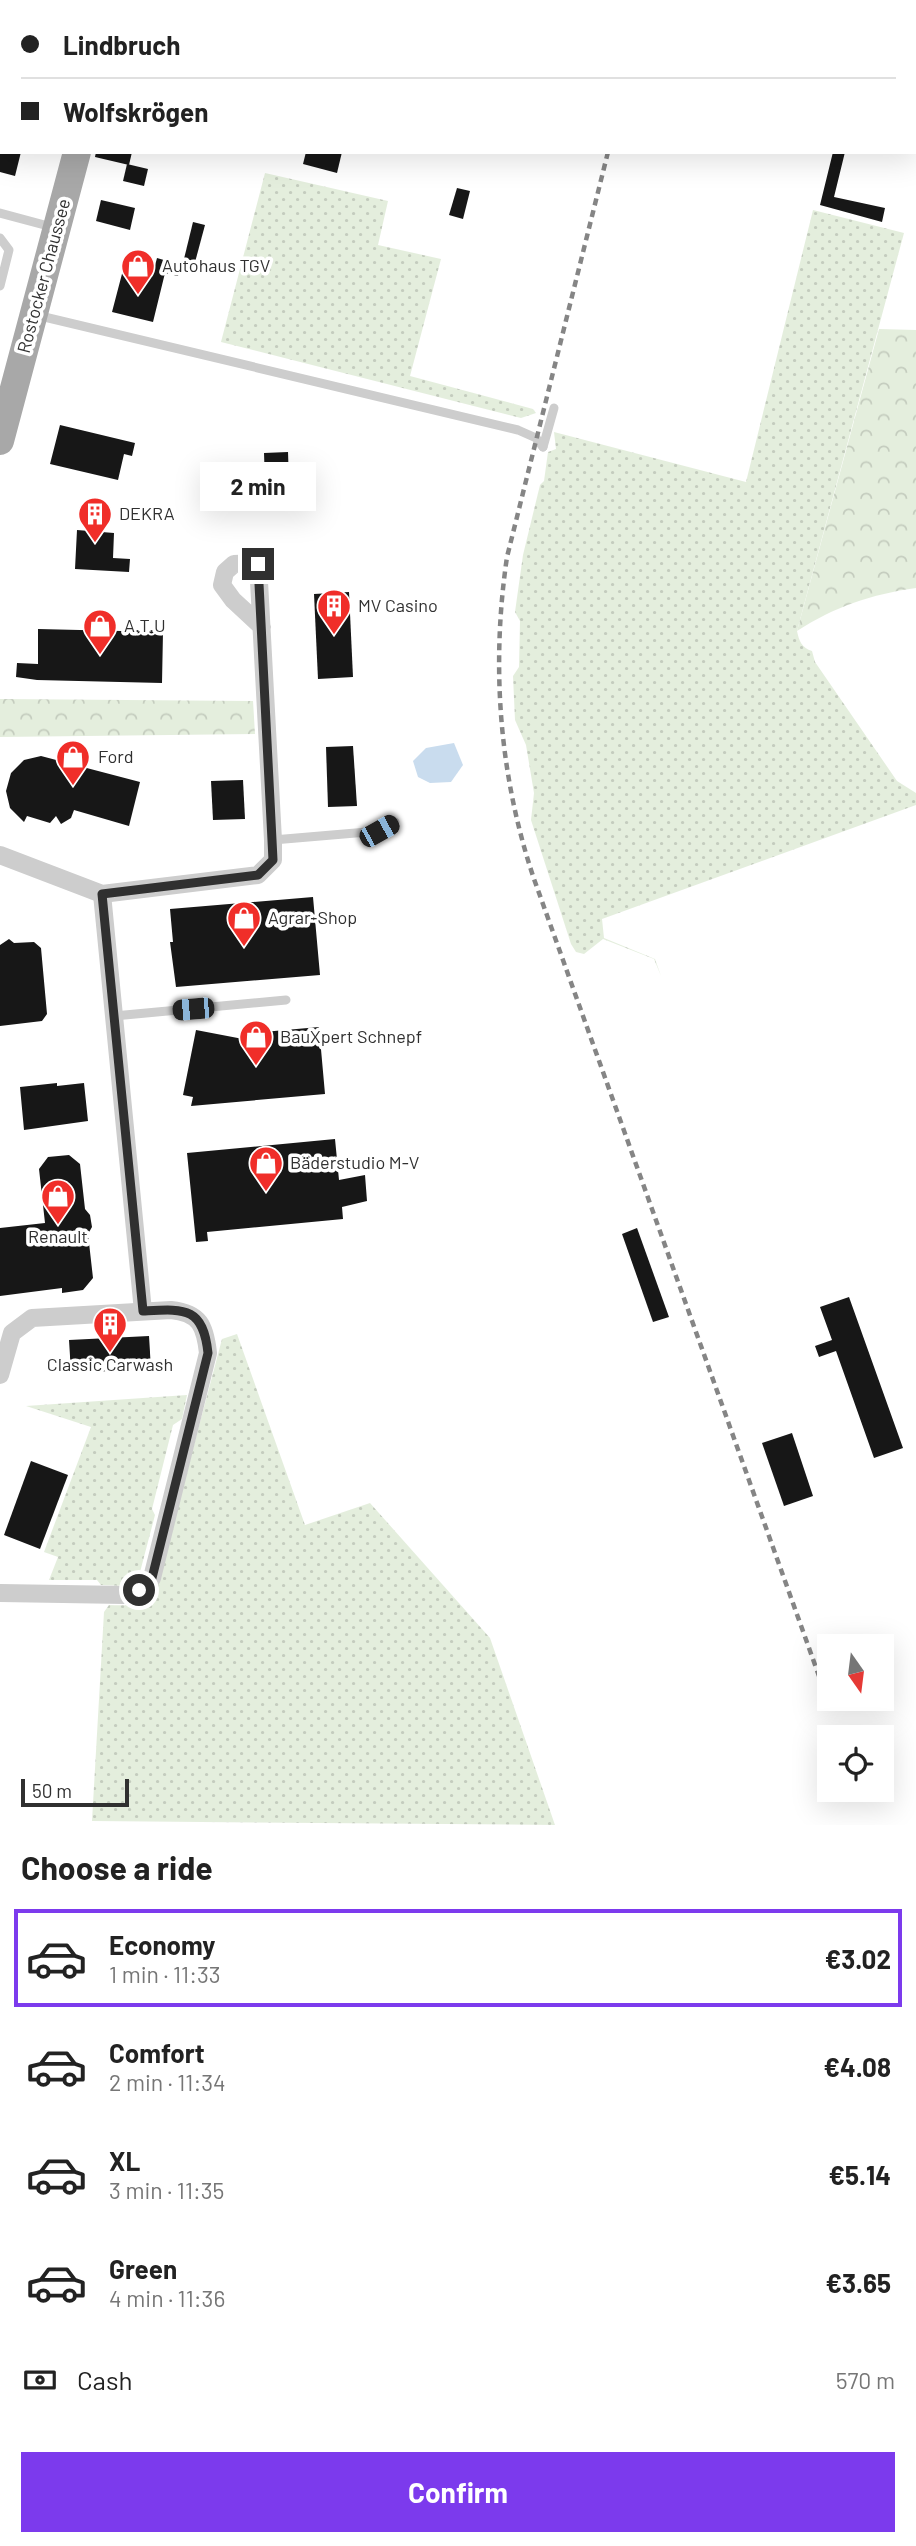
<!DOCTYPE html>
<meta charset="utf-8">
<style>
:root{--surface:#fff;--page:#f6f6f6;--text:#222;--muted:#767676;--line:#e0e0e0;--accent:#7c3aed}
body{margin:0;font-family:Barlow,sans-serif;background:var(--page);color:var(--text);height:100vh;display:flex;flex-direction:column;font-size:26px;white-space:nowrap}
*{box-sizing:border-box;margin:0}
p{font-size:23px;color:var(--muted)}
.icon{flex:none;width:38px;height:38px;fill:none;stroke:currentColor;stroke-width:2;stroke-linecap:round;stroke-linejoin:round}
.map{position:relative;height:1825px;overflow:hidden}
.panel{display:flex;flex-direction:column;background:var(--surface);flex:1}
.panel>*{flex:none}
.banner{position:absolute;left:0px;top:0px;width:917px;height:154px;box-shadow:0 7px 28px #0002;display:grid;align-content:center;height:154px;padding:0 21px;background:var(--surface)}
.needle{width:46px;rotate:166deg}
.buttons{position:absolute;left:817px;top:1634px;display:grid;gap:14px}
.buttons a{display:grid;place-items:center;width:77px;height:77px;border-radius:0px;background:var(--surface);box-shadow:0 7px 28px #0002;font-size:35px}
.scale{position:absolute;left:21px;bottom:18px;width:108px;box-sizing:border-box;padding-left:7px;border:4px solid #303030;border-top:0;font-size:19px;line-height:24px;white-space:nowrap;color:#303030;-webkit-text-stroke:5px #fff;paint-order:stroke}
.end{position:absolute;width:32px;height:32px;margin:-16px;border:9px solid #303030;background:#fff;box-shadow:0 0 0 4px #fff}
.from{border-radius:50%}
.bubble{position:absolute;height:49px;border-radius:0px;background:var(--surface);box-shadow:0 7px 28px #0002;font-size:23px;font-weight:700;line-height:49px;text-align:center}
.car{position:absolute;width:21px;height:42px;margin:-21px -10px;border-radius:9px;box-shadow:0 0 5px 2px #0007;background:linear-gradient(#222 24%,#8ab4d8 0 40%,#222 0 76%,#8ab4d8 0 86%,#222 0)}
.banner b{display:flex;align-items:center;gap:24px;height:66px;font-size:26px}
.banner b+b{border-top:2px solid var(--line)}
.banner i{width:18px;height:18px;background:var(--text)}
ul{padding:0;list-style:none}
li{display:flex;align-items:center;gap:21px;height:98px;margin:0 14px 10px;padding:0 7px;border:4px solid transparent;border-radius:0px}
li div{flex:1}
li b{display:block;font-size:26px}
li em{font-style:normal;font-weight:700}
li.on{border-color:var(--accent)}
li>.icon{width:63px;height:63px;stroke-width:1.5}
h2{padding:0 21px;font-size:32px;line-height:84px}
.pay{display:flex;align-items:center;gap:18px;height:77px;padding:0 21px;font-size:26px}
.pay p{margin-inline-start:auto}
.button{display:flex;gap:14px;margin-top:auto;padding:14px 21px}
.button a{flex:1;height:80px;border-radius:0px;background:var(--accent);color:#fff;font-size:28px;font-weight:700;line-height:80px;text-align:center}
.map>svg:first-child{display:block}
.grass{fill:url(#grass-dots)}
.forest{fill:url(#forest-crowns)}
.water{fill:#c9dcee}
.building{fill:#171717}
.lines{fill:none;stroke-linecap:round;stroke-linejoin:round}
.service{stroke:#cdcdcd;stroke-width:9}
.minor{stroke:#cdcdcd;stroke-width:18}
.primary{stroke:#a8a8a8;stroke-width:28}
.rail{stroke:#858585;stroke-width:4.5;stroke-dasharray:7 5;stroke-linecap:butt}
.route{stroke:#303030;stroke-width:9}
.labels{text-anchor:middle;stroke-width:7;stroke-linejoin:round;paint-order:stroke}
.poi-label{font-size:18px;fill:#303030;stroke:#fff;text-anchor:start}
.street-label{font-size:18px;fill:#303030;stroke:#fff}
</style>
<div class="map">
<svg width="916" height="1825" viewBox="0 0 916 1825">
<defs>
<pattern id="grass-dots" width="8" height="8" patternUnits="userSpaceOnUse" patternTransform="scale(1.75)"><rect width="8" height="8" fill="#e4eedd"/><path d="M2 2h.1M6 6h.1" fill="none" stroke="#c4ccbe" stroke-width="1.8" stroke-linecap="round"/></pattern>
<pattern id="forest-crowns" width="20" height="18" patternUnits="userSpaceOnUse" patternTransform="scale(1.75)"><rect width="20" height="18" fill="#e4eedd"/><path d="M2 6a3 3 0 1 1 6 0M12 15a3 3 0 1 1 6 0" fill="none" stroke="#c4ccbe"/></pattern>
</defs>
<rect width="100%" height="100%" fill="#fff"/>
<g class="grass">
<path d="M265,173l123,28 -10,44 63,14 -31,117 123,33 3,4 -15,5 -300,-76z"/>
<path d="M813,210l91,23 -107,398c2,10 5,17 15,20l3,11 82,119 19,12v12l-314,114 2,19 51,21 6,17 -7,-17 -51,-20 -19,15 -8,-2 -5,-8 -40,-124 3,-27 -8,-48 -11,-25 -2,-44 6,-9 1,-46 -5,-9 8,-57 17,-70 4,-4 4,-29 8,-3 -2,-17 192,50z"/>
<path d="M237,1334l68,191 65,-22 120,135 65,187 -463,-4 12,-209 5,-7c19,1 34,1 47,-16l66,-250z"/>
<path d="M187,1395l-5,24 -9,6 -21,84 3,6 -16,61 -16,10 -22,-1 -4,-5h-48l9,-23 -14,-5 47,-125 -65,-21z"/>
</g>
<g class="forest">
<path d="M879,329l37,1v258c-44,6 -82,19 -119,43z"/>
<path d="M0,699l253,2 2,33 -255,3z"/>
</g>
<path class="water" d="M454,743l9,22 -12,17 -21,1 -12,-6 -5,-16 13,-13z"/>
<g class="building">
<path d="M0,152h21l-6,24 -15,-4z"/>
<path d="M96,152h36l-3,13 -34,-8z"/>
<path d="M306,152h36l-5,21 -34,-9z"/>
<path d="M833,152h12l-11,45 51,11 -3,14 -62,-17z"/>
<path d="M127,164l21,5 -4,17 -21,-5z"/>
<path d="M457,188l13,3 -7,28 -14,-4z"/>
<path d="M101,200l34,8 -5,22 -34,-9z"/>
<path d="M193,222l12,3 -11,41 -11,-3z"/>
<path d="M157,258l24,7 -3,11 -13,-3 -12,49 -41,-10 11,-42 29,7z"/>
<path d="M60,425l75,18 -3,13 -8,-2 -6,26 -68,-16z"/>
<path d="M288,452l1,30 -24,2 -1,-31z"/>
<path d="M77,530l37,3 -1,25 17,1 -1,13 -54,-3z"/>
<path d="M349,592l4,85 -35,2 -4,-85z"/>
<path d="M38,629l125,3 -1,51 -125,-3 -21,-3 1,-14 21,1z"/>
<path d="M353,746l4,60 -29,1 -2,-60z"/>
<path d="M41,756l99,26 -11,44 -55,-16 -3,8 -10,6 -5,-8 -6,7 -23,-7 -3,6 -14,-14 -4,-17 5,-18 13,-13z"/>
<path d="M243,780l2,39 -32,1 -2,-39z"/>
<path d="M313,897l7,78 -144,12 -6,-45h3l-3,-33z"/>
<path d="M9,939l5,4 20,-1 7,6 6,66 -5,7 -42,5v-81z"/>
<path d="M319,1027l6,67 -134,12 2,-9 -10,-2 13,-65 47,9 2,-10 18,3z"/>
<path d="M57,1083v3l27,-3 4,38 -64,9 -4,-43z"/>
<path d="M335,1139l4,41 26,-5 2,26 -25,6 1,12 -136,13 1,9 -12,1 -9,-89z"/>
<path d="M69,1155l11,9 5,45 5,6 2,12 -4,7 5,44 -10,12 -21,3v-5l-62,8v-68l45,-5 -6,-54 9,-12z"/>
<path d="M637,1228l32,89 -16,5 -31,-88z"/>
<path d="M849,1297l54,151 -29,10 -38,-107 -17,6 -4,-11 17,-6 -12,-33z"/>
<path d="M149,1336l2,33 -80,4 -2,-33z"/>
<path d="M792,1433l21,63 -29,10 -22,-63z"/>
<path d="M31,1461l37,14 -28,74 -36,-14z"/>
</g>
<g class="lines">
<g class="service">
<path d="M0,213l52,14"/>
<path d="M0,286l9,-36 -9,-12"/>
<path d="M36,315l482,115 18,8 7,9"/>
<path d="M543,447l11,-39"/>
<path d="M273,840l106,-9 16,-9"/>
<path d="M114,1016l172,-16"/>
</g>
<g class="minor">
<path d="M0,855l102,39 156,-19 15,-15v-20l-15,-277 -24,1 -9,8 -3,13 11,15 29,27"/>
<path d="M102,894l41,417"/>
<path d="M0,1375l12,-42 20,-15 139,-8c29,3 34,16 37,43l-56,225 -13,12 -14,5 -125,-2"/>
</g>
<g class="primary">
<path d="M117,2v-2"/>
<path d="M0,441l77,-289"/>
</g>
<g class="rail">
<path d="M644,2l1,-2"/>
<path d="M608,152l-101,405c-16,108 -8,218 27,322l285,797"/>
</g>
</g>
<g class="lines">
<path class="route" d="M139,1590l13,-12 56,-225c-5,-47 -24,-44 -65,-42l-41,-417 156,-19 15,-15 -15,-296"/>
</g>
<defs>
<g id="shop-pin" transform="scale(1.75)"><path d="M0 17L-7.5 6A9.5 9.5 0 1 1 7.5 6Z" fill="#f02e29" stroke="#fff"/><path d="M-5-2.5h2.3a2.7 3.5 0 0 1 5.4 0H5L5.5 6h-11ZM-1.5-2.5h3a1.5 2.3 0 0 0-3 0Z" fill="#fff"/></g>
<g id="building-pin" transform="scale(1.75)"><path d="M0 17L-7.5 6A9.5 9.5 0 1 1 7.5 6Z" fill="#f02e29" stroke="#fff"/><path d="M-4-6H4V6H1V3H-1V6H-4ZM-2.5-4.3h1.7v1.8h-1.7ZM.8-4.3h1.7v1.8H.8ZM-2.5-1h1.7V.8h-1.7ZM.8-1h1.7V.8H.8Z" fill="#fff"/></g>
</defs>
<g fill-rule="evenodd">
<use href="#shop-pin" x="138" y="266"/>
<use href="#building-pin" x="95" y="514"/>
<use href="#building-pin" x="334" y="606"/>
<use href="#shop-pin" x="100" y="626"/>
<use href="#shop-pin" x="73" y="757"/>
<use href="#shop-pin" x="244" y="918"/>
<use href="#shop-pin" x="256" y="1037"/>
<use href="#shop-pin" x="266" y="1163"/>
<use href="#shop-pin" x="58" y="1196"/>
<use href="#building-pin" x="110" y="1324"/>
</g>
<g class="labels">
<g class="poi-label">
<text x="162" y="272">Autohaus TGV</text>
<text x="119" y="520">DEKRA</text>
<text x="358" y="612">MV Casino</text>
<text x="124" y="632">A.T.U</text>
<text x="98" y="763">Ford</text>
<text x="268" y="924">Agrar-Shop</text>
<text x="280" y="1043">BauXpert Schnepf</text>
<text x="290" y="1169">Bäderstudio M-V</text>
<text x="58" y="1243" text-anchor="middle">Renault</text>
<text x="110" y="1371" text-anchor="middle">Classic Carwash</text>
</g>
<g class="street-label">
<text transform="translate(44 276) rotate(-75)" y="6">Rostocker Chaussee</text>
</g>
</g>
</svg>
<div class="buttons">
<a><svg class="needle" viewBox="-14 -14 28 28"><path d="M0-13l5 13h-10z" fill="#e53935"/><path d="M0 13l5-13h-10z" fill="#767676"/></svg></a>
<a><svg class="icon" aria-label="locate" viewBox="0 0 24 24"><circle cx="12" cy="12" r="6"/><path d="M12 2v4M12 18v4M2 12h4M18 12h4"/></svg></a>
</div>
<div class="scale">50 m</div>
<i class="end from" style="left:139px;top:1590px"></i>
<i class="end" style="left:258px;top:564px"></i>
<div class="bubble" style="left:200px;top:462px;width:116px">2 min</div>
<i class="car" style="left:379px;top:831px;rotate:61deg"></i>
<i class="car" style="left:193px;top:1009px;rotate:265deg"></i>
<div class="banner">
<b><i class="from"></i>Lindbruch</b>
<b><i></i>Wolfskrögen</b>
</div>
</div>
<section class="panel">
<h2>Choose a ride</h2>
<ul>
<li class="on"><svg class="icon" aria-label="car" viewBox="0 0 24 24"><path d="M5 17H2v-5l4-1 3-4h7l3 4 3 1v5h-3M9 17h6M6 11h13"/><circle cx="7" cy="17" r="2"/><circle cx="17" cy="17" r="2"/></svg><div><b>Economy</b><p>1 min · 11:33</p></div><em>€3.02</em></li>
<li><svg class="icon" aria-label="car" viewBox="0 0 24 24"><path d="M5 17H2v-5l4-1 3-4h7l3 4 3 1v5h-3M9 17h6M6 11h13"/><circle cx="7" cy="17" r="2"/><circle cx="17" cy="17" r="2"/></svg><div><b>Comfort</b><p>2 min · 11:34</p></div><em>€4.08</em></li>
<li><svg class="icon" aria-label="car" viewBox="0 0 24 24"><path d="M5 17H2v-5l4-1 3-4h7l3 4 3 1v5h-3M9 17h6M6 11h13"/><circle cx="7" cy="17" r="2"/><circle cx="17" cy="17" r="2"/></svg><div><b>XL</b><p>3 min · 11:35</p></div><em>€5.14</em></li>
<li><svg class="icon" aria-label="car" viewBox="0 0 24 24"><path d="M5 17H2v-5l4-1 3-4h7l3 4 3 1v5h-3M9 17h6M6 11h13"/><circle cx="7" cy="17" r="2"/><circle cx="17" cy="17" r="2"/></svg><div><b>Green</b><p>4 min · 11:36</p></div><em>€3.65</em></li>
</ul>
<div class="pay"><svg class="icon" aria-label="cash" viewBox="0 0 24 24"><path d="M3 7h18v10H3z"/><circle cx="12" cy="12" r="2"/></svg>Cash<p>570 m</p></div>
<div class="button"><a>Confirm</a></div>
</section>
